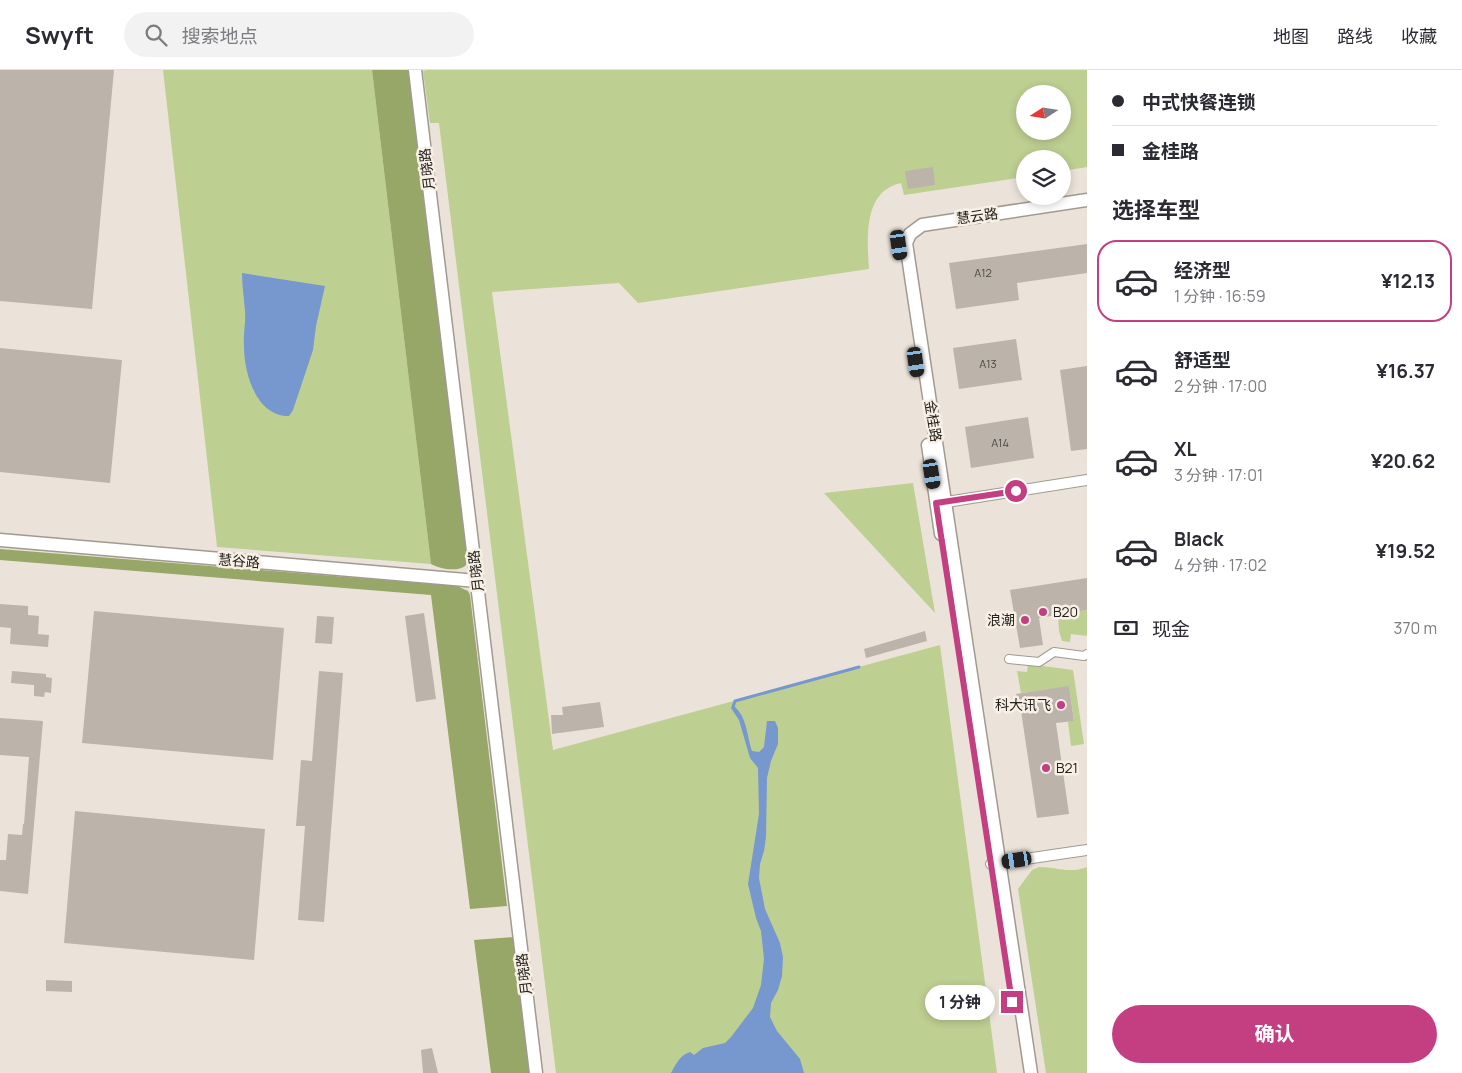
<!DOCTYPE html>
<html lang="zh">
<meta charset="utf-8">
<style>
:root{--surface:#fff;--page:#f2f2f3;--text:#2b2b33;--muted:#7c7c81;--line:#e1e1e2;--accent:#c43f81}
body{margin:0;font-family:Manrope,"Noto Sans SC",sans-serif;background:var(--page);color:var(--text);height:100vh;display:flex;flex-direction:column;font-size:19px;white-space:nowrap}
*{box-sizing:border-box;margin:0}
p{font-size:16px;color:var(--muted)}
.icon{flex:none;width:28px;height:28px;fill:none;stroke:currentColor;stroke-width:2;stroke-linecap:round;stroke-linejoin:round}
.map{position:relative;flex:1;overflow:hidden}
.panel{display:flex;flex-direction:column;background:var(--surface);width:375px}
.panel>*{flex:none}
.hud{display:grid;align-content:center;height:110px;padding:0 25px;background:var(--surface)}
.needle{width:32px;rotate:258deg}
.buttons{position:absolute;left:1016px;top:15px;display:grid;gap:10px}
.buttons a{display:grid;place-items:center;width:55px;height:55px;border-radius:50%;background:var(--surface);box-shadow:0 2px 8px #0003;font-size:25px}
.end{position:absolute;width:22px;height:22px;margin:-11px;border:6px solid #c43f81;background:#fff;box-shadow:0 0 0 2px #fff}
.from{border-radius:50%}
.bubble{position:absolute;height:35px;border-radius:18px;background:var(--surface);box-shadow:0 2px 8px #0003;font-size:16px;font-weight:700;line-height:35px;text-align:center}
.car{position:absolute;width:15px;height:30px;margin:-15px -8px;border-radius:6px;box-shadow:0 0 4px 1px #0007;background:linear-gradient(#222 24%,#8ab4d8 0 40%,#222 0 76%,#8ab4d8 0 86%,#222 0)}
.hud b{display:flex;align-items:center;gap:18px;height:48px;font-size:19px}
.hud b+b{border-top:1px solid var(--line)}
.hud i{width:12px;height:12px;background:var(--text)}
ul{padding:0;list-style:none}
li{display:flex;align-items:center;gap:15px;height:82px;margin:0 10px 8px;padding:0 15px;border:2px solid transparent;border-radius:20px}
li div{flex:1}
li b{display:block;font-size:19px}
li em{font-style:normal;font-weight:700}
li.on{border-color:var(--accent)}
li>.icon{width:45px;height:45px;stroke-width:1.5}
h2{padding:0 25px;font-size:22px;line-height:60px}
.pay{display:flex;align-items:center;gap:12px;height:55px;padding:0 25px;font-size:19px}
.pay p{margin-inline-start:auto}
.primary-button{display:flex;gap:10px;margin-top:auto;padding:10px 25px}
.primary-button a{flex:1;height:58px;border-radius:30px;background:var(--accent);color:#fff;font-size:20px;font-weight:700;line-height:58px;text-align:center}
header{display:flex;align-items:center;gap:30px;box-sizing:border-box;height:70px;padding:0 25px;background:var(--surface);border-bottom:1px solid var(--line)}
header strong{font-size:24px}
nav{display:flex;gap:28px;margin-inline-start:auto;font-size:18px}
.search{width:350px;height:45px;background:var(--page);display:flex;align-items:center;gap:12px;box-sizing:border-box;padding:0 18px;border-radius:28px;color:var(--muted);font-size:19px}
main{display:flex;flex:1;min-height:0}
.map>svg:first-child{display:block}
.green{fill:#becf92;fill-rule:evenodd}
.forest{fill:#96a767}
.water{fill:#7698ce}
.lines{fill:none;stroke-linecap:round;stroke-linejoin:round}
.stream{stroke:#7698ce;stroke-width:3}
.building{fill:#bcb4aa}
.pedestrian-casing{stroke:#a19a90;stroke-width:10}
.minor-casing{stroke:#a19a90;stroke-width:12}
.tertiary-casing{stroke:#a19a90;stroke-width:15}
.pedestrian{stroke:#fff;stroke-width:8}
.minor{stroke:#fff;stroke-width:10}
.tertiary{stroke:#fff;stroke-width:12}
.route{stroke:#c43f81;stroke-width:6}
.poi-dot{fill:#c43f81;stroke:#f8f0e6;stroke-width:2}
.labels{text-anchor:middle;stroke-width:5;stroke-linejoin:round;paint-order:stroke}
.number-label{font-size:11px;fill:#4a4640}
.street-label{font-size:14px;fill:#24211d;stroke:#f8f0e6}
.poi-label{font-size:14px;fill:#24211d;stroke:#f8f0e6;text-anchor:start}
</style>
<header>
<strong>Swyft</strong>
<div class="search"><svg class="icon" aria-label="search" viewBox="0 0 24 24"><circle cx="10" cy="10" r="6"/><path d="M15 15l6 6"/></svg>搜索地点</div>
<nav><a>地图</a><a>路线</a><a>收藏</a></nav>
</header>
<main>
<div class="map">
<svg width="1087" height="1003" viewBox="0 0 1087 1003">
<rect width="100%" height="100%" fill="#ebe3d9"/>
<g class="green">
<path d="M163,0h209l59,494 -214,-17z"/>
<path d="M427,0h660v97l-24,4 -1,-12h-37v18l-121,18 -3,-12c-38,8 -34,55 -32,86l-231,34 -19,-20 -127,9 61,458 387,-105 57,428h-441l-117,-950h-9l-7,-52zM1025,24h37v37h-37z"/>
<path d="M913,413l22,130 -111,-120z"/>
<path d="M1087,540v26l-16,-2 -1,8 -8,-1 -3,-10 -1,-16z"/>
<path d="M1028,594l45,6 11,74 -13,2 -3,-24 6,-2 -5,-33 -48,6 -4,-22 10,1z"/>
<path d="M1039,797c19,0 29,7 48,0v206h-41l-28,-184 14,-19z"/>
</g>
<g class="forest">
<path d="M372,0h39l60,489c-2,2 -3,5 -6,7 -7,6 -26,3 -34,-2z"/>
<path d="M0,479l457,37 11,5 2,4 37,311 -37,3 -39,-314 -431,-35z"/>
<path d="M514,867l16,136h-39l-17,-133z"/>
</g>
<g class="water">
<path d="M242,203l83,13 -9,40 -3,24 -20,60 -4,6c-33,0 -45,-43 -45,-70 -1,-12 2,-23 1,-35 -1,-13 -3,-25 -3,-38z"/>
<path d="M734,636c13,11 13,30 18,45l7,1 5,-5 3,-26h8l3,7v16l-7,17 -4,17 -1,59 -2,14 -4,13 -1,14 6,31 15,34 3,14 -1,19 -4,14 -7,13 -1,14 7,14 23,28 4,14h-133c5,-9 9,-18 19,-21l4,3 9,-7 22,-5 6,-6 22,-29 8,-23 3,-26 -3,-28 -5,-13 -8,-34 11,-70 -1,-46 -8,-10 -11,-38 -8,-12z"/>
</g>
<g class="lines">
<path class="stream" d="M733,637l2,-6 124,-34"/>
</g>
<g class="building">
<path d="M0,0h114l-22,239 -92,-8z"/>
<path d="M933,97l2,18 -27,4 -3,-18z"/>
<path d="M1087,174v29l-70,10 2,17 -63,9 -7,-46z"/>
<path d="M1016,269l6,41 -63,9 -6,-41z"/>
<path d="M0,278l122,12 -12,123 -110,-11z"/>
<path d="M1087,296v83l-16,2 -11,-81z"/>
<path d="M1028,347l6,41 -63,10 -6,-41z"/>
<path d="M1087,508v32l-48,8 4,27 -23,3 -10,-58z"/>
<path d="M0,534l28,2v9l11,1 -1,18 11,1 -1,12 -38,-3 1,-16 -11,-1z"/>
<path d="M94,541l190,17 -11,132 -191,-17z"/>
<path d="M424,543l12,86 -20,3 -11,-86z"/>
<path d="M317,546l17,1 -2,27 -17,-1z"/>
<path d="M925,561l2,10 -61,17 -2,-9z"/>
<path d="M12,601l34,3v3l6,1 -1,15 -6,-1 -1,5 -10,-1v-11l-23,-2z"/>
<path d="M319,601l24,2 -19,249 -26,-2 7,-94h-9l5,-66 11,1z"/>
<path d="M1069,616l5,35 -18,2 13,91 -32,4 -16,-107h-2l-3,-17z"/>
<path d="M600,632l4,25 -52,7 -1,-19h12l-1,-8z"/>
<path d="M0,648l43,3 -15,173 -28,-3v-31h6l2,-26 14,1 1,-11h1l5,-67 -29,-2z"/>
<path d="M75,741l190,18 -11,131 -190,-17z"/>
<path d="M46,910l26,1v11l-26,-1z"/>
<path d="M432,978l6,25h-15l-2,-23z"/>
</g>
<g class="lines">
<g class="pedestrian-casing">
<path id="pedestrian" d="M1009,589l30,3 15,-10 30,4 3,-2"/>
</g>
<g class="minor-casing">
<g id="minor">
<path d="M940,433l147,-23"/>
<path d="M991,794l96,-14"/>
</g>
</g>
<g class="tertiary-casing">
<g id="tertiary">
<path d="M415,0l121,1003"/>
<path d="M928,375l13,89"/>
<path d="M0,470l477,41"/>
<path d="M1031,1003l-125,-830 4,-9 12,-9 165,-25"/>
</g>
</g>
<use href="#pedestrian" class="pedestrian"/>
<use href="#minor" class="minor"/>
<use href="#tertiary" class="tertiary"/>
</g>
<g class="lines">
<path class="route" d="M1012,932l-76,-499 80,-12"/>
</g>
<g class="poi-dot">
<circle cx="1043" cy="542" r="5"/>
<circle cx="1025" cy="550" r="5"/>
<circle cx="1061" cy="635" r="5"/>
<circle cx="1046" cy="698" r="5"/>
</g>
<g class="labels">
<g class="number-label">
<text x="983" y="207">A12</text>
<text x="988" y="298">A13</text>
<text x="1000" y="377">A14</text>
</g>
<g class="street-label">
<text transform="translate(427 99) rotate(-97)" y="5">月晓路</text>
<text transform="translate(977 146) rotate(-8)" y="5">慧云路</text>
<text transform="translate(933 351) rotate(81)" y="5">金桂路</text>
<text transform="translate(239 491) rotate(5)" y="5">慧谷路</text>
<text transform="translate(476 501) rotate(-97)" y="5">月晓路</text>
<text transform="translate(524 904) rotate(-97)" y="5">月晓路</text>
</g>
<g class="poi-label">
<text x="1053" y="547">B20</text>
<text x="1015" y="555" text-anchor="end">浪潮</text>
<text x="1051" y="640" text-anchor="end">科大讯飞</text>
<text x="1056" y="703">B21</text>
</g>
</g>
</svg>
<div class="buttons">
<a><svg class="needle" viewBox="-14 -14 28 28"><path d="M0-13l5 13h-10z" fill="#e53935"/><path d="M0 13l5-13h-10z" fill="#7c7c81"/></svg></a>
<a><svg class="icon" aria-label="layers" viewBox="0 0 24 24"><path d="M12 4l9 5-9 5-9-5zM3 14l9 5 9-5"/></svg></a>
</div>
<i class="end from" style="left:1016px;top:421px"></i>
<i class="end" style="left:1012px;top:932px"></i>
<div class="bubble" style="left:925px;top:915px;width:70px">1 分钟</div>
<i class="car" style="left:899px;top:175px;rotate:172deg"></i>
<i class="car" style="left:916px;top:292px;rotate:172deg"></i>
<i class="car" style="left:932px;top:404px;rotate:171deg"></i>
<i class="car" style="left:1017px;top:790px;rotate:261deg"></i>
</div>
<section class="panel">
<div class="hud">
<b><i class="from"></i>中式快餐连锁</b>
<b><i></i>金桂路</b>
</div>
<h2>选择车型</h2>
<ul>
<li class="on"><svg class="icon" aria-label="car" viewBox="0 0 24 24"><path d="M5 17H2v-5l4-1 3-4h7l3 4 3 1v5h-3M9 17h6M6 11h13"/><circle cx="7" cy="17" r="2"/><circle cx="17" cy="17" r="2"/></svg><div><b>经济型</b><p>1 分钟 · 16:59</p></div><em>¥12.13</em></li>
<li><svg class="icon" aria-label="car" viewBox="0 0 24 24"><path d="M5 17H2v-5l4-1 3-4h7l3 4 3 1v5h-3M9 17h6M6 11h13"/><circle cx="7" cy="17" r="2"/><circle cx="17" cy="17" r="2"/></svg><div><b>舒适型</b><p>2 分钟 · 17:00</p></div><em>¥16.37</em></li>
<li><svg class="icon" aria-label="car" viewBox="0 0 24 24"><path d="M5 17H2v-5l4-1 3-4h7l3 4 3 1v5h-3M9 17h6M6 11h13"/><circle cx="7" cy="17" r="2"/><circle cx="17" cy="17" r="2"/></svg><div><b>XL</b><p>3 分钟 · 17:01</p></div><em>¥20.62</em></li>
<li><svg class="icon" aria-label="car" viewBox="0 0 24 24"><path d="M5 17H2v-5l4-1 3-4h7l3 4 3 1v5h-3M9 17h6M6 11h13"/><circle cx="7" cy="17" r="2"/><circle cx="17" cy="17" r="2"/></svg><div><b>Black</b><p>4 分钟 · 17:02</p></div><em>¥19.52</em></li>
</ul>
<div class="pay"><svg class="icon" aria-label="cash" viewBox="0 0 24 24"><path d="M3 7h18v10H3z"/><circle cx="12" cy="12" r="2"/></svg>现金<p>370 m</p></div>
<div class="primary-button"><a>确认</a></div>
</section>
</main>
